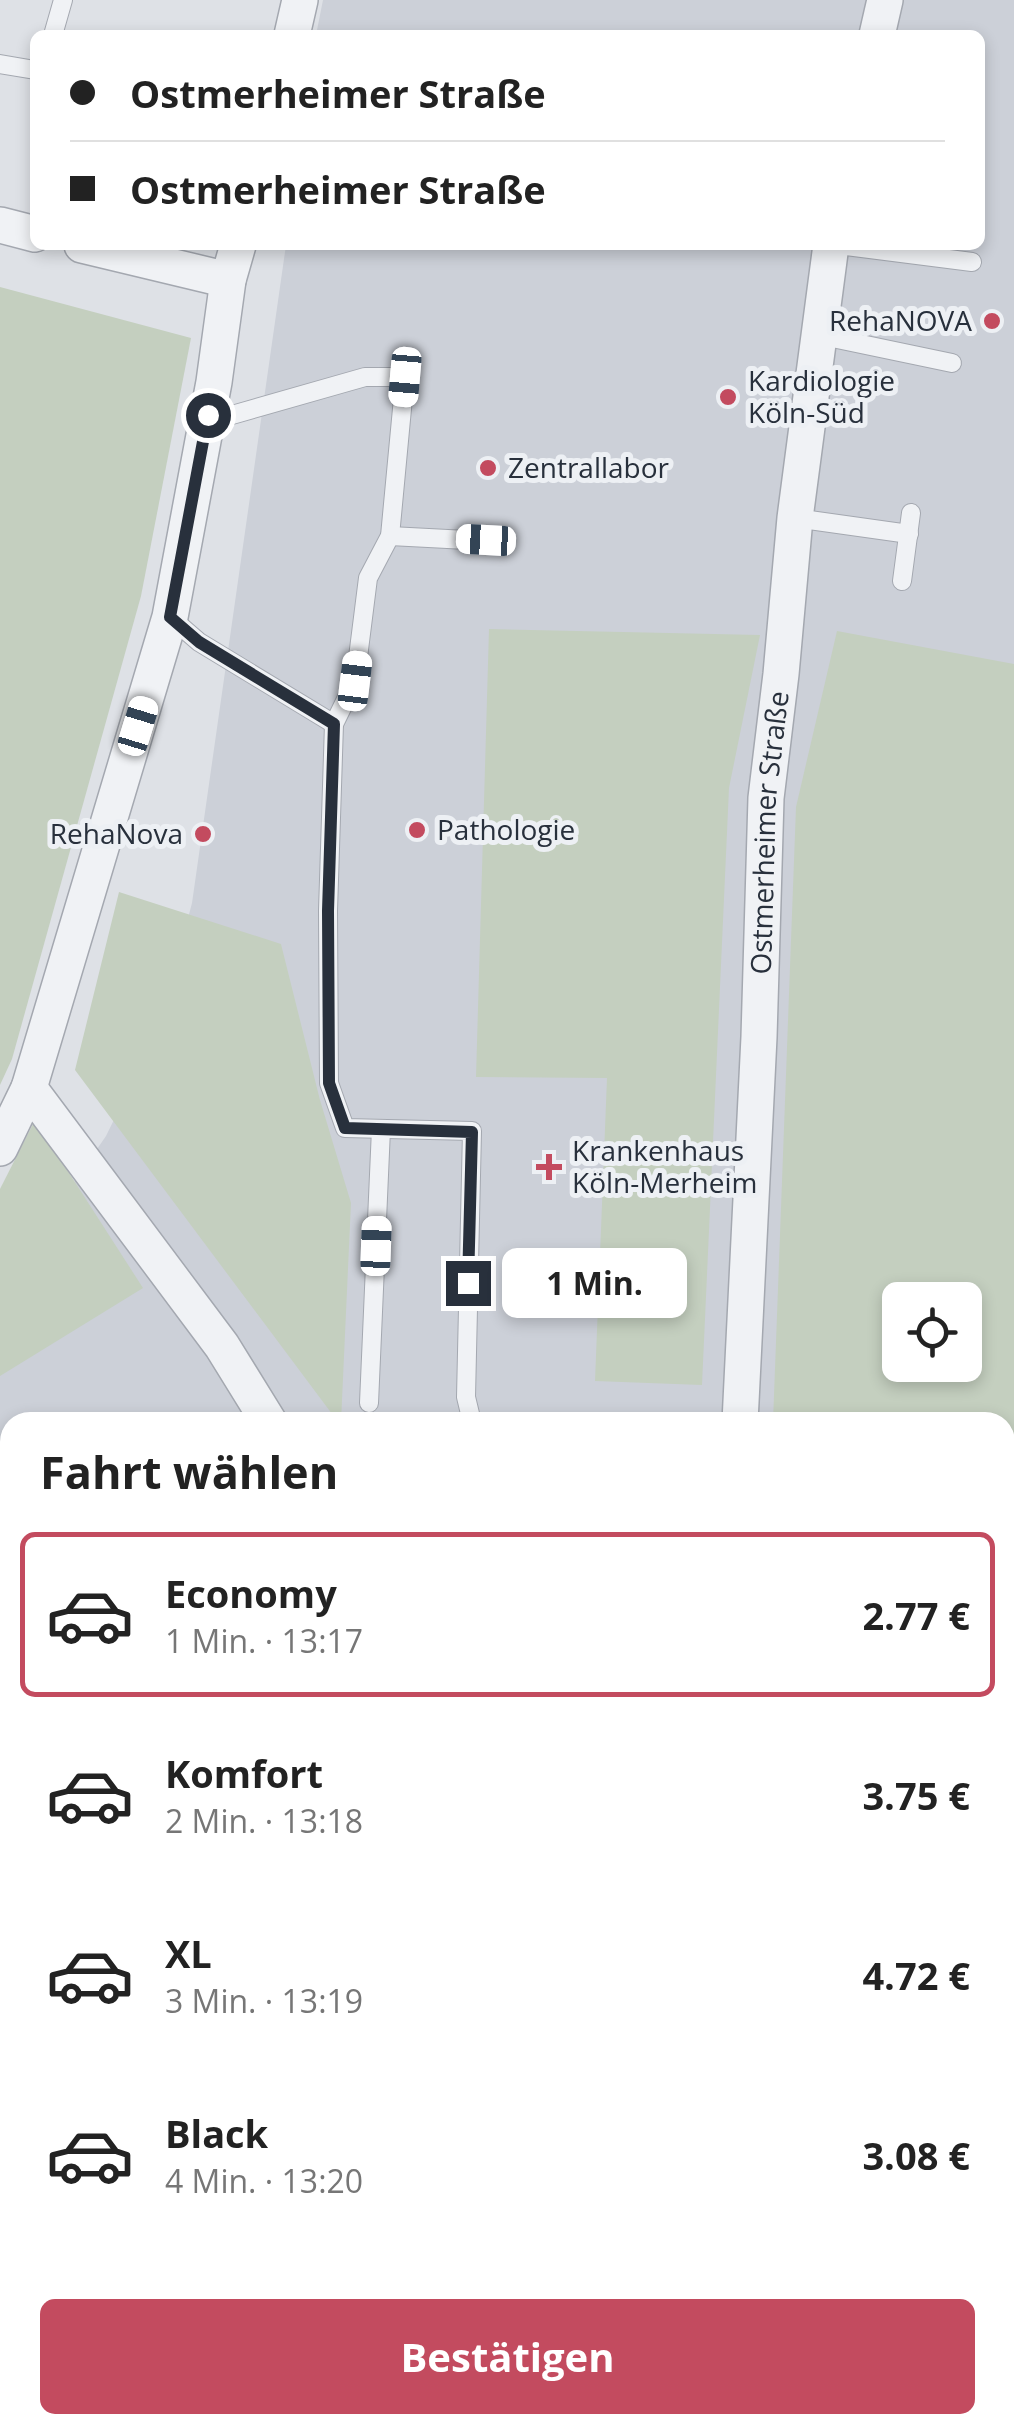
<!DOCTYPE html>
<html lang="de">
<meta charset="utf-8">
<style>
:root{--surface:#fff;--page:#f6f6f6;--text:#222;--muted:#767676;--line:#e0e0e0;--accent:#c34b5f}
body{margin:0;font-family:"Open Sans",sans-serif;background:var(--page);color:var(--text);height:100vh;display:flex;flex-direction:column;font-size:38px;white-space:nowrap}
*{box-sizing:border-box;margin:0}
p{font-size:32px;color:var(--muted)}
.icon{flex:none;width:55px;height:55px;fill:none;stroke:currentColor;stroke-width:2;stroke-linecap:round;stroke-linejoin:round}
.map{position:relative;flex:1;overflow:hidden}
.details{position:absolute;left:0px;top:1412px;width:1015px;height:1022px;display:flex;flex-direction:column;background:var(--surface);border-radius:30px 30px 0 0;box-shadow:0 5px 15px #0003}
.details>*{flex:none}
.banner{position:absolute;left:30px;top:30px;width:955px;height:220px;border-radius:15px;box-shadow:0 5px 15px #0003;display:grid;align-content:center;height:220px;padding:0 40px;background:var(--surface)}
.fabs{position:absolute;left:882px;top:1282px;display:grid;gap:20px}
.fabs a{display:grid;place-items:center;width:100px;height:100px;border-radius:15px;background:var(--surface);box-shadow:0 5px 15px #0003;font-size:50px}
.end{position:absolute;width:45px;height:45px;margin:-22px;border:12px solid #28303c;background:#fff;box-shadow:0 0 0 5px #fff}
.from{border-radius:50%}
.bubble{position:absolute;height:70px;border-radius:15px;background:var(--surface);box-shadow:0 5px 15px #0003;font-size:32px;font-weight:700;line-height:70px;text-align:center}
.car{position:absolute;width:30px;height:60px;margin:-30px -15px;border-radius:12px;box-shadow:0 0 8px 2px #0007;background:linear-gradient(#fff 24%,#345 0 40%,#fff 0 76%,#345 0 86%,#fff 0)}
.banner b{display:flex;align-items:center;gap:35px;height:95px;font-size:38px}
.banner b+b{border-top:2px solid var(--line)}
.banner i{width:25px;height:25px;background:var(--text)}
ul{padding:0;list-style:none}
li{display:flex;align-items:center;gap:30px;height:165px;margin:0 20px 15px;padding:0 20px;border:5px solid transparent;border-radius:15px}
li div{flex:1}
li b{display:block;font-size:38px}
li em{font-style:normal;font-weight:700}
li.selected{border-color:var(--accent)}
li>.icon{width:90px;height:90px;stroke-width:1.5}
h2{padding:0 40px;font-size:45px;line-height:120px}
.primary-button{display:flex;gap:20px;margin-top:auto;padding:20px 40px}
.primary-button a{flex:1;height:115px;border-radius:15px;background:var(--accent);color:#fff;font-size:40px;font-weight:700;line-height:115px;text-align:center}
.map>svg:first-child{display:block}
.built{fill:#ccd0d8;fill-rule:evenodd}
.green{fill:#c4cfbf;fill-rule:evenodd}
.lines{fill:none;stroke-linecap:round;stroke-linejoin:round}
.service-casing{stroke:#a4a8b0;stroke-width:20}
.minor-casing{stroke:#a4a8b0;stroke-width:38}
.motorway-casing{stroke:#868f9b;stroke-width:58}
.service{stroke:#f0f2f5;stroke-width:18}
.minor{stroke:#f0f2f5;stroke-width:35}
.motorway{stroke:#fff;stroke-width:55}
.route{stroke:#28303c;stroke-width:12}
.poi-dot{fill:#c34b5f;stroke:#edf0f4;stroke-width:4}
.labels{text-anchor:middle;stroke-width:10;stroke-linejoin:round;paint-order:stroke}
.poi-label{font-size:28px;fill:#28303c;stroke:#edf0f4;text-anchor:start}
.street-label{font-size:28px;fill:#28303c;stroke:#edf0f4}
</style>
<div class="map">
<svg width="1014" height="2434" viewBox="0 0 1014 2434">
<rect width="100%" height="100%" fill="#dee1e6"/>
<g class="built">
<path d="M323,0h691v2310l-9,6v-894h-995v240l-10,-15v-381l64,-69 42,-61 33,-67 29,-75 24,-91 94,-658h694v-210h-664zM900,1300h65v65h-65z"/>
<path d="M529,2425h308l-14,9h-288z"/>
</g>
<g class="green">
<path d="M0,287l191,51 -50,258 -129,463 -12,26z"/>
<path d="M489,629l271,6 -31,153 -27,597 -107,-4 12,-303 -131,-1z"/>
<path d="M837,631l177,33v775l-9,4v-21h-232l23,-615zM900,1300h65v65h-65z"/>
<path d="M119,892l162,52 39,156 31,103 -10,219h-3l-263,-352z"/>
<path d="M35,1120l108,168 -143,88v-187z"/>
<path d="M1014,2173v223l-9,6v-223z"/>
<path d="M650,2425h322l-13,9h-322z"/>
</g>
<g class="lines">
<g class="service-casing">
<g id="service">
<path d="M53,35l10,-35"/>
<path d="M0,64l35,6"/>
<path d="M838,245l134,17"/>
<path d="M818,335l134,28"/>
<path d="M208,415l17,2 140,-40h40l-15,159 -22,42 -13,103 -21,43 -6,187 1,172 16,45 127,3 -6,266 6,25"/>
<path d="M795,518l114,16"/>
<path d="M390,536l96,5"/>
<path d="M902,581l9,-68"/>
<path d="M170,617l29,25 135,82"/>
<path d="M369,1403l12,-274"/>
</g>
</g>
<g class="minor-casing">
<g id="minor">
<path d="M292,35l8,-35"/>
<path d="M877,35l8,-35"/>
<path d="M0,225l35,9"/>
<path d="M82,245l146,35"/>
<path d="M29,1088l193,258 47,76"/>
<path d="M0,1148l29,-60 141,-471 44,-235 14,-102 10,-35"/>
<path id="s1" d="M740,1422l19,-385 7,-239 15,-124 14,-156 36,-273"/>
<path d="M1005,1494l9,-3"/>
<path d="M1005,2049l9,13"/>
</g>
</g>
<g class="motorway-casing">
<g id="motorway">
<path d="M0,1814l10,16"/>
<path d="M0,2037l10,15"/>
<path d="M260,2425l6,9"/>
<path d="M398,2425l6,9"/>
</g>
</g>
<use href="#service" class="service"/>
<use href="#minor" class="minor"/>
<use href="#motorway" class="motorway"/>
</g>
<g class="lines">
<path class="route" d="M208,415l-38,202 29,25 135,82 -6,187 1,172 16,45 127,4 -4,151"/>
</g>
<g class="poi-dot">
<circle cx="992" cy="321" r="10"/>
<circle cx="728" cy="397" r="10"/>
<circle cx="488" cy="468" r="10"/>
<circle cx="417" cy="830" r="10"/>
<circle cx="203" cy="834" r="10"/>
<path d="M544 1152h10v10h10v10h-10v10h-10v-10h-10v-10h10z"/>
</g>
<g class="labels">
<g class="poi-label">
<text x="972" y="331" text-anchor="end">RehaNOVA</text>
<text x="748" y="391">Kardiologie<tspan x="748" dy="32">Köln-Süd</tspan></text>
<text x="508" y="478">Zentrallabor</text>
<text x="437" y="840">Pathologie</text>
<text x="183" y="844" text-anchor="end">RehaNova</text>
<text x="572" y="1161">Krankenhaus<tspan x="572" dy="32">Köln-Merheim</tspan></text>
</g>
<g class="street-label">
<text dy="10" stroke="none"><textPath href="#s1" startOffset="590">Ostmerheimer Straße</textPath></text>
</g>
</g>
</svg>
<div class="fabs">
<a><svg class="icon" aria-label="locate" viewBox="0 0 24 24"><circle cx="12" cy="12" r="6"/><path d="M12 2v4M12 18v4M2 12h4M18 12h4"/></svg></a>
</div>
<i class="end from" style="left:208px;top:415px"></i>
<i class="end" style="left:468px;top:1283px"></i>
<div class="bubble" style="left:502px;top:1248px;width:185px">1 Min.</div>
<i class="car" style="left:405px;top:377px;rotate:185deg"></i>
<i class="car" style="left:486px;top:540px;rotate:273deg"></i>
<i class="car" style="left:355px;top:681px;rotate:7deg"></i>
<i class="car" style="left:138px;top:726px;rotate:17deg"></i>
<i class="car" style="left:376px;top:1246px;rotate:2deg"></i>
<div class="banner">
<b><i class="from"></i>Ostmerheimer Straße</b>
<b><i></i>Ostmerheimer Straße</b>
</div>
<section class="details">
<h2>Fahrt wählen</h2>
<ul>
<li class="selected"><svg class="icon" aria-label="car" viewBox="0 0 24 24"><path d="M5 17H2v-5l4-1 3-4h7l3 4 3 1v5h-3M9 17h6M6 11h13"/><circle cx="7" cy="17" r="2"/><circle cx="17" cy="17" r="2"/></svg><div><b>Economy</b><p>1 Min. · 13:17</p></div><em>2.77 €</em></li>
<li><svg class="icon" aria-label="car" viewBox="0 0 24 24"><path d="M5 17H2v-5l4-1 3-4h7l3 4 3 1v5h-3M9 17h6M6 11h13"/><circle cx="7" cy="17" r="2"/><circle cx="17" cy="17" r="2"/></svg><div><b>Komfort</b><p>2 Min. · 13:18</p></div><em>3.75 €</em></li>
<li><svg class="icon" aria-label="car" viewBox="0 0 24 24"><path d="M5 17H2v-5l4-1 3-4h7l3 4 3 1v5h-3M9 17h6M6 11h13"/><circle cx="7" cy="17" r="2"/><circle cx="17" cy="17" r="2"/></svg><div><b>XL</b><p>3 Min. · 13:19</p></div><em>4.72 €</em></li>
<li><svg class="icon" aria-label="car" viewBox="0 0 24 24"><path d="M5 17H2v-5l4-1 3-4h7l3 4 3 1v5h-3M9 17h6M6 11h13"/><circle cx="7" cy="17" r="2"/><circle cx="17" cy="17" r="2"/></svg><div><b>Black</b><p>4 Min. · 13:20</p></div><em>3.08 €</em></li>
</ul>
<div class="primary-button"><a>Bestätigen</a></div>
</section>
</div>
